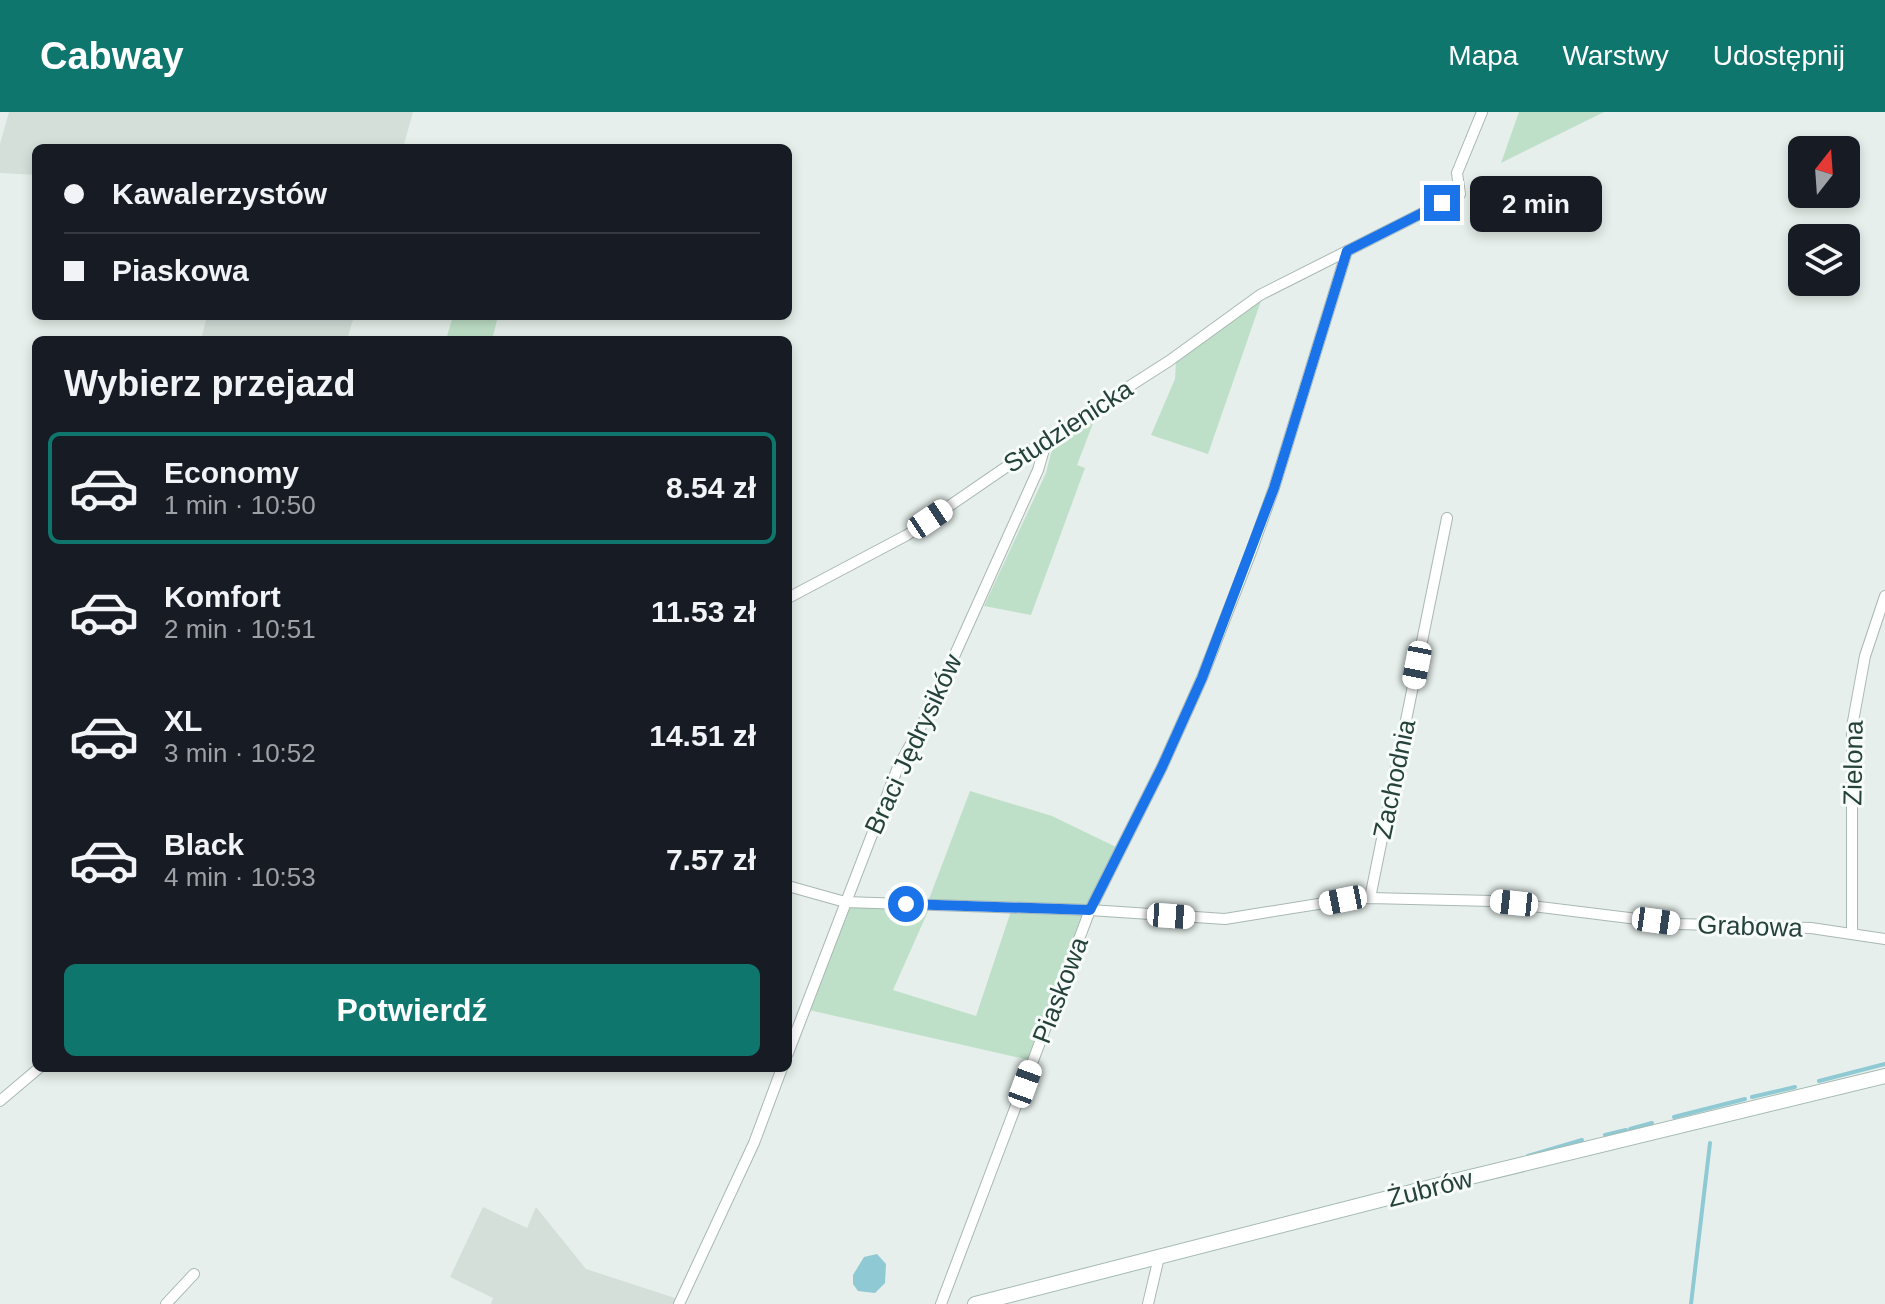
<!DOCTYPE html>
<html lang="pl">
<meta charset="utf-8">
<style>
:root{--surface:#171b24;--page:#242831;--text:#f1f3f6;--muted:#9ea1a6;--line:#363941;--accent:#0f766e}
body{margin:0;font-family:Arial,sans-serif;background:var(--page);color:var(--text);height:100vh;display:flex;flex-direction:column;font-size:30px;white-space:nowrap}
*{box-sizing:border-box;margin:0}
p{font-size:26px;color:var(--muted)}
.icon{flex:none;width:44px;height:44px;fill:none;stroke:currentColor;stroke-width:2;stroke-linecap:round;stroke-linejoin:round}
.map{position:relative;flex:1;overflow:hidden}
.sheet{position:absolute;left:32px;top:224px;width:760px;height:736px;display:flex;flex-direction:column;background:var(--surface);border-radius:12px;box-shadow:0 4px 12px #0003}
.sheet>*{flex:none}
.hud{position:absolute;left:32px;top:32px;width:760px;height:176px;border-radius:12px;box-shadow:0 4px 12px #0003;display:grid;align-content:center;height:176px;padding:0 32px;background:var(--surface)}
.needle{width:52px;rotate:17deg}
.controls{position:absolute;left:1788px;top:24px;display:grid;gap:16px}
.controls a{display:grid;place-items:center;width:72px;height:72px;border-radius:12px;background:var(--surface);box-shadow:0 4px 12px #0003;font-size:40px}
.end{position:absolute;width:36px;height:36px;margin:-18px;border:10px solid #1a73e8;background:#fff;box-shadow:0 0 0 4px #fff}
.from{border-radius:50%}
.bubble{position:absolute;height:56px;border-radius:12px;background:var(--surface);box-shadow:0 4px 12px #0003;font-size:26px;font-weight:600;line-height:56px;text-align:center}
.car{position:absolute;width:24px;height:48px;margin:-24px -12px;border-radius:10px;box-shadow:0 0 6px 2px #0007;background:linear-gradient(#fff 24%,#345 0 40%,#fff 0 76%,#345 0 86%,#fff 0)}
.hud b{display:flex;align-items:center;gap:28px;height:76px;font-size:30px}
.hud b+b{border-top:2px solid var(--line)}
.hud i{width:20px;height:20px;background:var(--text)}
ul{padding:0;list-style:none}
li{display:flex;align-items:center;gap:24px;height:112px;margin:0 16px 12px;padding:0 16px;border:4px solid transparent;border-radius:12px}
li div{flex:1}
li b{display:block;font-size:30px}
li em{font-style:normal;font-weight:600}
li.on{border-color:var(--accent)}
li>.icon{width:72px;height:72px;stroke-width:1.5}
h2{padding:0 32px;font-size:36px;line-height:96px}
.primary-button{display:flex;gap:16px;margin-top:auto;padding:16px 32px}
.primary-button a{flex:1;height:92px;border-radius:12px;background:var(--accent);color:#fff;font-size:32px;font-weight:600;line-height:92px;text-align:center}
header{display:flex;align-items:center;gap:48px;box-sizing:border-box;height:112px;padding:0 40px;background:var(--accent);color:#fff}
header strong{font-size:38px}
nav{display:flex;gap:44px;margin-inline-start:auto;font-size:28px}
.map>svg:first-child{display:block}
.built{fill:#d4dfda}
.green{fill:#bfe0c8}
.water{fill:#8ec9d4}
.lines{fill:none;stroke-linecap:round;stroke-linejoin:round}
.stream{stroke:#8ec9d4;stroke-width:4}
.minor-casing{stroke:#a8b8b2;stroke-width:12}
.secondary-casing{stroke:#a4bbb3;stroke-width:16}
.minor{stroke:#fff;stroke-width:10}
.secondary{stroke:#fff;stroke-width:14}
.route{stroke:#1a73e8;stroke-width:10}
.labels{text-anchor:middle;stroke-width:6;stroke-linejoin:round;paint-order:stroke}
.street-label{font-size:26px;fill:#24423a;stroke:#f7fbf9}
</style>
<header>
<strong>Cabway</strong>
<nav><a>Mapa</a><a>Warstwy</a><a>Udostępnij</a></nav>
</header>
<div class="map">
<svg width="1885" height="1192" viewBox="0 0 1885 1192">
<rect width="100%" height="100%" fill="#e6efeb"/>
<g class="built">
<path d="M9,0h404l-10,36h-367v27l-36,-2v-29z"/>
<path d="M207,204h147l-7,24h-146z"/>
<path d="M483,1095l44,21 9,-21 50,62 89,29 -2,6h-182l2,-6 -43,-21z"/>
</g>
<g class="green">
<path d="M1519,0h85l-103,51z"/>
<path d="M1262,186l-54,156 -57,-19 24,-56 1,-18z"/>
<path d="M453,204h45l-6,24h-46z"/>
<path d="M1097,301l-20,52 8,3 -54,147 -47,-9 62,-133 7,-28 29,-25z"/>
<path d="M970,679l82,25 64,31 -29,61 -158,-9z"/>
<path d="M847,794l82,3 -36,81 83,26 35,-105 73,2 -55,147 -220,-50z"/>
</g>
<path class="water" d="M877,1142l9,10 -1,19 -10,10 -17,-2 -5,-7v-9l11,-18z"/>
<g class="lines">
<g class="stream">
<path d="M1819,969l66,-17"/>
<path d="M1752,985l43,-10"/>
<path d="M1674,1005l71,-18"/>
<path d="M1630,1017l22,-6"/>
<path d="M1605,1023l21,-5"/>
<path d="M1528,1044l54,-16"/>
<path d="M1691,1192l19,-161"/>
</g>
<g class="minor-casing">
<g id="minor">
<path d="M788,486l119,-63 140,-96 122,-78 91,-66 200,-101 -3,-21 25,-61"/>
<path d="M788,774l57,16 245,8 135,9 118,-19 27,-2 122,3 186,23 133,4 74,11"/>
<path d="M1370,786l77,-380"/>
<path d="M1852,822v-207l13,-71 20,-60"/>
<path d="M788,941l110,-286 31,-55 109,-242 9,-31"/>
<path d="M0,989l39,-33"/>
<path d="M166,1192l28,-30"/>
<path d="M679,1192l75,-161 28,-75"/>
<path d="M941,1192l149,-394 72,-143 40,-89 49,-126 23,-64 73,-237"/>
<path d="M1148,1192l11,-47"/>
</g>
</g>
<g class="secondary-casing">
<path id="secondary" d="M975,1192l491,-126 419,-102"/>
</g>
<use href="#minor" class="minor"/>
<use href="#secondary" class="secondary"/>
</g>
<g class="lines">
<path class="route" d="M906,792l184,6 72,-143 40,-89 72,-190 73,-237 95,-48"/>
</g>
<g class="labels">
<g class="street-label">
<text transform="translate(1068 314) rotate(-33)" y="9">Studzienicka</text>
<text transform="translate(913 632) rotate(-65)" y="9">Braci Jędrysików</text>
<text transform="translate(1853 651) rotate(-89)" y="9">Zielona</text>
<text transform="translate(1394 667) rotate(-78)" y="9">Zachodnia</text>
<text transform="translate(1750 814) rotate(2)" y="9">Grabowa</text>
<text transform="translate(1060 878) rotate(-69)" y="9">Piaskowa</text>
<text transform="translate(1430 1076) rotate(-14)" y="9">Żubrów</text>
</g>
</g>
</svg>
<div class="controls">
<a><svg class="needle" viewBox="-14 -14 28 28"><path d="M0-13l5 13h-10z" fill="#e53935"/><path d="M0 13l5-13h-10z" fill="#9ea1a6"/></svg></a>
<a><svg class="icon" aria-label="layers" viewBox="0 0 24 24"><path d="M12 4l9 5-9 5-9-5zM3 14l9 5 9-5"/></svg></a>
</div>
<i class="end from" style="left:906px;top:792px"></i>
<i class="end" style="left:1442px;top:91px"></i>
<div class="bubble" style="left:1470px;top:64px;width:132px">2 min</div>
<i class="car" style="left:930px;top:407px;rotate:56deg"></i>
<i class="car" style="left:1417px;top:553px;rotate:191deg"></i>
<i class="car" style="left:1343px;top:788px;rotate:259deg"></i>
<i class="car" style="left:1514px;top:791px;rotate:276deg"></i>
<i class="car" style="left:1171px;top:804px;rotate:94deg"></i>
<i class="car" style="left:1656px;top:809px;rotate:98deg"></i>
<i class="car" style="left:1025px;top:972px;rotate:20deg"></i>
<div class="hud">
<b><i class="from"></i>Kawalerzystów</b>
<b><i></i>Piaskowa</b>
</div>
<section class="sheet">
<h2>Wybierz przejazd</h2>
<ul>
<li class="on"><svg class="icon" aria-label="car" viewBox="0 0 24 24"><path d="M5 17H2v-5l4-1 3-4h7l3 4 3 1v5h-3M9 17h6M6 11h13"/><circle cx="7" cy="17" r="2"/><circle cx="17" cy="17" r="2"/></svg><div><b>Economy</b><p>1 min · 10:50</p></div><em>8.54 zł</em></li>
<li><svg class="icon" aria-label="car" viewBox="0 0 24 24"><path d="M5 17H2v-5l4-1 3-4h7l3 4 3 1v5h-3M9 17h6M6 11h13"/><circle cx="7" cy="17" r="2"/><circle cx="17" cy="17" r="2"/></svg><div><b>Komfort</b><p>2 min · 10:51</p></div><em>11.53 zł</em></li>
<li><svg class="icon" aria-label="car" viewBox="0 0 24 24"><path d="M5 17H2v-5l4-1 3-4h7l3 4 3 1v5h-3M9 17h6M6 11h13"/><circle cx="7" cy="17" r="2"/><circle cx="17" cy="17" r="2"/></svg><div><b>XL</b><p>3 min · 10:52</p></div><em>14.51 zł</em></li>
<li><svg class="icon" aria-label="car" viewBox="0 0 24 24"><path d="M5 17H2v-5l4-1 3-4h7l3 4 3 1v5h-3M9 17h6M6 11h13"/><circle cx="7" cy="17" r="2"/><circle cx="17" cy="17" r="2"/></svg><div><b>Black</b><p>4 min · 10:53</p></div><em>7.57 zł</em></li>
</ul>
<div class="primary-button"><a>Potwierdź</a></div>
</section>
</div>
